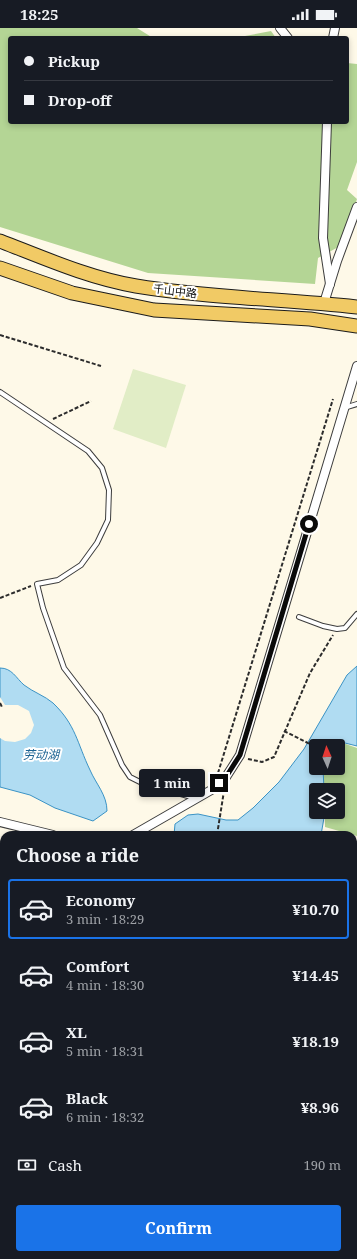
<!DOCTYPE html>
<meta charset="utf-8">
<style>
:root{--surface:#171b24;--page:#20242c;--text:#f1f3f6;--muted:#9ea1a6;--line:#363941;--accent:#1a73e8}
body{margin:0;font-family:"Noto Serif","Noto Sans SC",serif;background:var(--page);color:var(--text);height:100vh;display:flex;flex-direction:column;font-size:15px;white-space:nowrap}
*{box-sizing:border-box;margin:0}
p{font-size:13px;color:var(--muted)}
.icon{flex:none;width:22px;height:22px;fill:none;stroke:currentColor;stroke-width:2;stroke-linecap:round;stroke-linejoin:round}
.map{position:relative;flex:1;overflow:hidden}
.drawer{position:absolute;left:0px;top:803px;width:357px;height:428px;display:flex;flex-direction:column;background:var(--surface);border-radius:12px 12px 0 0;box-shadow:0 2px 6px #0003}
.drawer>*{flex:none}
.hud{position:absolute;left:8px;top:8px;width:341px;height:88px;border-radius:4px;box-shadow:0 2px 6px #0003;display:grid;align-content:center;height:88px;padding:0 16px;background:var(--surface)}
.needle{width:26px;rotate:357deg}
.controls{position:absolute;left:309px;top:711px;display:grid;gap:8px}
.controls a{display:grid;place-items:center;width:36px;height:36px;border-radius:4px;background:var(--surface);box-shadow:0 2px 6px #0003;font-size:20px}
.end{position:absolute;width:18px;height:18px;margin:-9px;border:5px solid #0a0a0a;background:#fff;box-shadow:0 0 0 2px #fff}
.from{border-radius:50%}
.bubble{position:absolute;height:28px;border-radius:4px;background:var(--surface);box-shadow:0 2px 6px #0003;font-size:13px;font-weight:700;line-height:28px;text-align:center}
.hud b{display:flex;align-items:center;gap:14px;height:38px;font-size:15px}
.hud b+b{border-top:1px solid var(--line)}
.hud i{width:10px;height:10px;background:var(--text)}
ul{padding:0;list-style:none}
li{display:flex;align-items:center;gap:12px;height:60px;margin:0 8px 6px;padding:0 8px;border:2px solid transparent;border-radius:4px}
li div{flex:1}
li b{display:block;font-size:15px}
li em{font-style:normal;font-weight:700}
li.selected{border-color:var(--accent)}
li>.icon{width:36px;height:36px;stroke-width:1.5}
h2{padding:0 16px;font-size:18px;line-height:48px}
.pay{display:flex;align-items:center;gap:10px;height:44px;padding:0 16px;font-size:15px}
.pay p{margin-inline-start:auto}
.cta{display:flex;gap:8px;margin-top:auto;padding:8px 16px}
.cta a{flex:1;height:46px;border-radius:4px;background:var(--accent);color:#fff;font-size:16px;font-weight:700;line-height:46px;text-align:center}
.status{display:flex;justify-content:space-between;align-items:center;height:28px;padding:0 20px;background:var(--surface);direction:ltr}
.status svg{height:11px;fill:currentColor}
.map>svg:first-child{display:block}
.forest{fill:#b4d595}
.pitch{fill:#e1edc6}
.plaza{fill:#ebe6d9}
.water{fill:#b0dcf2;stroke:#3b93c5}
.pier{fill:#fef9e8}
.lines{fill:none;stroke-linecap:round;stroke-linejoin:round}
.lane-casing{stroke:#3d3d3d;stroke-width:6}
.street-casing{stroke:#3d3d3d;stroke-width:10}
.primary-casing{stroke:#1b1b1b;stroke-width:15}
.path{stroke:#2c2c2c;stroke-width:2;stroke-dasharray:4 2;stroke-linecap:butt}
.lane{stroke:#fff;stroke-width:4}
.street{stroke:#fff;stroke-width:8}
.primary{stroke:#f1ca65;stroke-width:13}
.route{stroke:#0a0a0a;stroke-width:5}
.labels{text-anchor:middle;stroke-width:4;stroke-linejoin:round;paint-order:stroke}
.street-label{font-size:11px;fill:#0a0a0a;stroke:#fff}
.water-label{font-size:12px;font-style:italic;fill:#1c6393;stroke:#fff}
</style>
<div class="status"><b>18:25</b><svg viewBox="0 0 49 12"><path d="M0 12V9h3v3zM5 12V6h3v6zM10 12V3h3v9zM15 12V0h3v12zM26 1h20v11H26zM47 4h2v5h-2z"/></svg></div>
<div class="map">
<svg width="357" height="1231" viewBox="0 0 357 1231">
<rect width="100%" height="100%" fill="#fef9e8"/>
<g class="forest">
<path d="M0,0h137l16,10h-143v84h337v-59l10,1v98l-10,28 10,9 -15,46 -24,13 -3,26 -167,-11 -148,-46z"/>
<path d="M271,3l5,7h-32l1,-2z"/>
<path d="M337,713l20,7v88l-32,-9v-15h13v-22h-14l-1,-22h15v-22h-5z"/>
<path d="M4,1038v68l-4,5v-72z"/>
<path d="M0,1123l4,5v99h171l16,4h-191z"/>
<path d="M353,1150l4,1v80h-65l1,-4h60z"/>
</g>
<path class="pitch" d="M133,341l53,16 -20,63 -53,-19z"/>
<path class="plaza" d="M0,844l4,1v105l-4,-1z"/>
<g class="water">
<path d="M357,638v80l-20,-5 -4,5h-17v22h7l1,22h-8v22h9l-4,23h-147l1,-11 13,-9 10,-1 28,6h12l15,-12 26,-26 25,-33 43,-74z"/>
<path d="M0,640c12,0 16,10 24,17 9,7 21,11 29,18 23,22 24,40 37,67 6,14 17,25 17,41l-14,10 -38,-13 -25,-13 -30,-8z"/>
</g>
<path class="pier" d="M0,669l5,8h13l11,6 5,14 -3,8 -6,6 -10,3 -10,-1 -5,-3z"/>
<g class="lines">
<g class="lane-casing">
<g id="lane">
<path d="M0,364l88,59 14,17 7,22 -1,30 -11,23 -16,22 -23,15 -21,4 6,24 21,60 36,47 22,50 8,12 12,6 53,15"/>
<path d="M344,380l13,-4"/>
<path d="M299,589l24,9 14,3 8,-1 12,-14"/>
<path d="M0,1130l4,-10"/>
</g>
</g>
<g class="street-casing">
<g id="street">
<path d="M280,0l8,10"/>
<path d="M333,10l2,-10"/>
<path d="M327,94l-4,116 7,46"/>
<path d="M324,275l13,-42 20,-54"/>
<path d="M0,794l53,13"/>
<path d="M133,807l80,-46 13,-12 14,-22 117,-389"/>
<path d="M0,1004l4,1"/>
<path d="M353,1090l4,1"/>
</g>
</g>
<g class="primary-casing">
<g id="primary">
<path d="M0,213c44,17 89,37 136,45 73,12 147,13 221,21"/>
<path d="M0,240l72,25 82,17 156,9 47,7"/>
</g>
</g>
<g class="path">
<path d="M0,307l101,31"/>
<path d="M53,391l38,-18"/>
<path d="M0,570l31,-12"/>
<path d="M0,675l2,4"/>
<path d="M284,703l32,16"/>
<path d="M248,731l14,3 12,-5 36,-84 23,-38"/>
<path d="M218,745l115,-374"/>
<path d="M217,807l7,-44"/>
<path d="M353,926l4,1"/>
<path d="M0,1032h4"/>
<path d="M353,1043l4,1"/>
</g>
<use href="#lane" class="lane"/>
<use href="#street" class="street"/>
<use href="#primary" class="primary"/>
</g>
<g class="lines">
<path class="route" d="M219,755l7,-6 14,-22 69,-231"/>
</g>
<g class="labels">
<g class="street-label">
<text transform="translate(175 263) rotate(7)" y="4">千山中路</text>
</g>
<g class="water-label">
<text x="41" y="731">劳动湖</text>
</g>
</g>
</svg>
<div class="controls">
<a><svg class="needle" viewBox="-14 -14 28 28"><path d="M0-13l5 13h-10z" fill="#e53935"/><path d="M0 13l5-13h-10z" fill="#9ea1a6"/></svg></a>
<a><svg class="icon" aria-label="layers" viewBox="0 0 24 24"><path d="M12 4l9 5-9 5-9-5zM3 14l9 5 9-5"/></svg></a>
</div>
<i class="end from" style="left:309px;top:496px"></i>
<i class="end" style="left:219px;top:755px"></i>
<div class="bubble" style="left:139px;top:741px;width:66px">1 min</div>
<div class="hud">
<b><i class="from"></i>Pickup</b>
<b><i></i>Drop-off</b>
</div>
<section class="drawer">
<h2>Choose a ride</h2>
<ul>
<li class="selected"><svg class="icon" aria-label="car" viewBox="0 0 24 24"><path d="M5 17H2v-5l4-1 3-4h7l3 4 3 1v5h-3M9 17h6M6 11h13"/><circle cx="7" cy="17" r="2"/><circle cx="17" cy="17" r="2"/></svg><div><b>Economy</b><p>3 min · 18:29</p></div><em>¥10.70</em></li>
<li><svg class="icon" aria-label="car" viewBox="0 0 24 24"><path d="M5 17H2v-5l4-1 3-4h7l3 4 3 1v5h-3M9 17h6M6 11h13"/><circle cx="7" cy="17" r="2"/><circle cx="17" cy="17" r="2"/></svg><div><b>Comfort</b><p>4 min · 18:30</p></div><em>¥14.45</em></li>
<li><svg class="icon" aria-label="car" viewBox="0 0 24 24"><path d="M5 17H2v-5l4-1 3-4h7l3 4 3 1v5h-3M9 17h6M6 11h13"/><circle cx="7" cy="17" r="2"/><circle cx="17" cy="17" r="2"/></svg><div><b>XL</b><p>5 min · 18:31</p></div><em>¥18.19</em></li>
<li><svg class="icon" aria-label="car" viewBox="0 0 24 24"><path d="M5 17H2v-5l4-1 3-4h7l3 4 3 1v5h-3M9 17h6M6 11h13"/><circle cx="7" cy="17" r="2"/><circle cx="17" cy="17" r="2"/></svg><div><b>Black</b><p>6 min · 18:32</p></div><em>¥8.96</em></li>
</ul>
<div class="pay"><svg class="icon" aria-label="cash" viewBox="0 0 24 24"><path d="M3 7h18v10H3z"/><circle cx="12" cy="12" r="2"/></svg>Cash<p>190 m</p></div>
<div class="cta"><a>Confirm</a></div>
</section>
</div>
